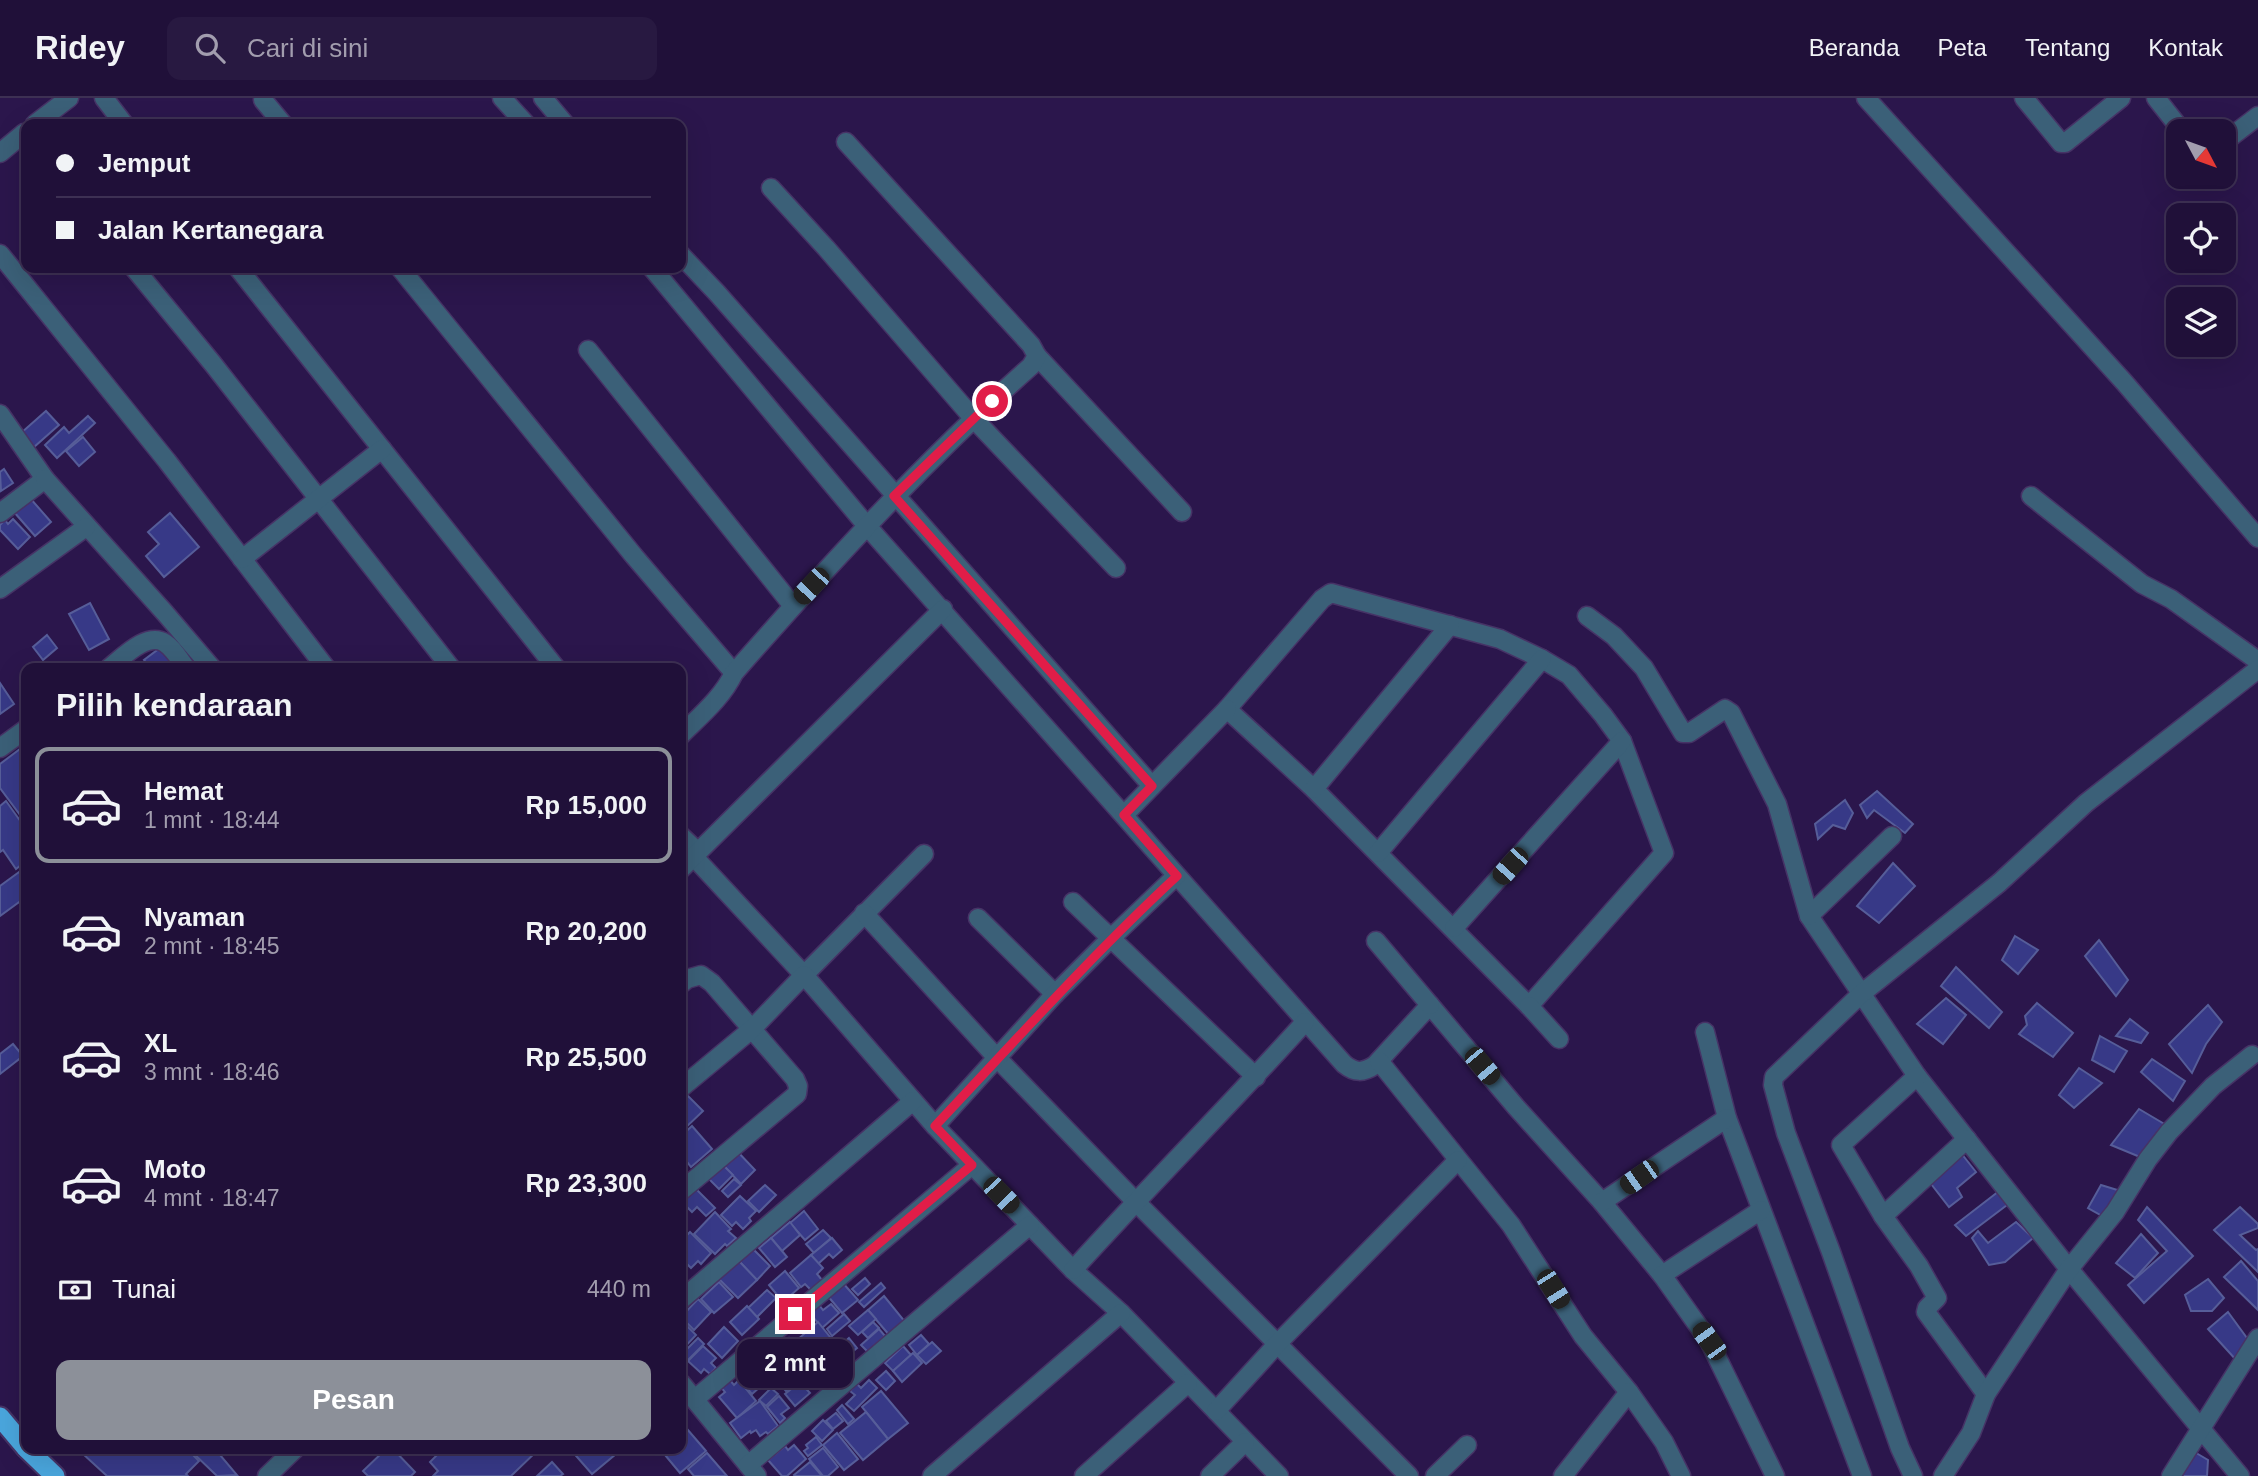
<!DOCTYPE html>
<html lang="id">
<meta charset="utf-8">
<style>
:root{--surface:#201039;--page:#281941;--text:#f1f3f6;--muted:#a29dae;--line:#3d3053;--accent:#8c9099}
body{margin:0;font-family:Arial,sans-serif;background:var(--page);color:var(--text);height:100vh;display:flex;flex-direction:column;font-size:26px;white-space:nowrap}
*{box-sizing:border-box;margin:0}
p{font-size:23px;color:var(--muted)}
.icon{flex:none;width:38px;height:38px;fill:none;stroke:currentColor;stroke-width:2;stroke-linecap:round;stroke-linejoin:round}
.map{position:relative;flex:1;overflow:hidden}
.side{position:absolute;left:21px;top:565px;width:665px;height:791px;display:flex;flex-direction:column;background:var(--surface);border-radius:14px;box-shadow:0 7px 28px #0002,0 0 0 2px var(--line)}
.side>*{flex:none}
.top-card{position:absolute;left:21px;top:21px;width:665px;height:154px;border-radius:14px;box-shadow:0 7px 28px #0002,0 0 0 2px var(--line);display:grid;align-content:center;height:154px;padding:0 35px;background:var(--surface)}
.needle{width:46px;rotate:131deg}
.controls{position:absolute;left:2166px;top:21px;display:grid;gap:14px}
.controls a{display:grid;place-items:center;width:70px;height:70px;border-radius:14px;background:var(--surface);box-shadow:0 7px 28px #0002,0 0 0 2px var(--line);font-size:35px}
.end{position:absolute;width:32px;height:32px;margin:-16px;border:9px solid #e11d48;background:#fff;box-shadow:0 0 0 4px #fff}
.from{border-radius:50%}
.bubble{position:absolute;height:49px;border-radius:14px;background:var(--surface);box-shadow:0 7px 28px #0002,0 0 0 2px var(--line);font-size:23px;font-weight:800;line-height:49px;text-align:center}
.car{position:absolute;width:21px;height:42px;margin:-21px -10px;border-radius:9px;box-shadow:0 0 5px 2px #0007;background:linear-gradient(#222 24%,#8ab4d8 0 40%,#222 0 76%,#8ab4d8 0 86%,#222 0)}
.top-card b{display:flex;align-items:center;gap:24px;height:66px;font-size:26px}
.top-card b+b{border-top:2px solid var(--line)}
.top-card i{width:18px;height:18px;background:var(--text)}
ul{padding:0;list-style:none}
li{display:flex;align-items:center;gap:21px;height:116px;margin:0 14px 10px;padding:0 21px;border:4px solid transparent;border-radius:14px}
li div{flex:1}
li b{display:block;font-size:26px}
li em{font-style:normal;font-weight:800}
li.active{border-color:var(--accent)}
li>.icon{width:63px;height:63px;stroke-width:1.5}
h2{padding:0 35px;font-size:32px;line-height:84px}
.pay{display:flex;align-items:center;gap:18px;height:77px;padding:0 35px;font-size:26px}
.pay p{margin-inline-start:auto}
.primary-button{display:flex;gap:14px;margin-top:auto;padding:14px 35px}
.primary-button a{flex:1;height:80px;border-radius:14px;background:var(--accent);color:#fff;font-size:28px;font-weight:800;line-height:80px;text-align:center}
header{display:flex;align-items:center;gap:42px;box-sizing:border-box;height:98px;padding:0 35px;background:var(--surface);border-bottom:2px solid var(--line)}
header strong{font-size:33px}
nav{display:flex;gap:38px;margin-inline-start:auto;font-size:24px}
.search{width:490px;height:63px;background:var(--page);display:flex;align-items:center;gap:18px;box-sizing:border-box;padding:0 24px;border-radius:14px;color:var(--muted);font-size:26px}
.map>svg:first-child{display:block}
.building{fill:#373987;stroke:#565d99;stroke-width:2}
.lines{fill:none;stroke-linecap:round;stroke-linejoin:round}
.minor-casing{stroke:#463366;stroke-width:21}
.trunk-casing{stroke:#463366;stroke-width:23}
.minor{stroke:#3b6078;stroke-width:18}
.trunk{stroke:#4aa6dd;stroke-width:19}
.route{stroke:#e11d48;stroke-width:9}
</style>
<header>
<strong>Ridey</strong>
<div class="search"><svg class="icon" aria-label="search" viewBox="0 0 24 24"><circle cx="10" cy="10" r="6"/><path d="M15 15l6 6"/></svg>Cari di sini</div>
<nav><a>Beranda</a><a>Peta</a><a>Tentang</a><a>Kontak</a></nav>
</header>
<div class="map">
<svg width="2258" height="1378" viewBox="0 0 2258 1378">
<rect width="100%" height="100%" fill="#2b164c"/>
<g class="building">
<path d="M46,313l13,14 -25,22 -13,-14z"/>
<path d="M88,318l7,7 -38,35 -12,-13 19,-18 5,6z"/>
<path d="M83,339l12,15 -16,14 -13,-15z"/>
<path d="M4,371l9,14 -12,8 -1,-19z"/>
<path d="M30,400l21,24 -16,14 -21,-24z"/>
<path d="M170,415l29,34 -35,30 -18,-21 13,-12 -11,-12z"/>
<path d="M13,421l17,18 -12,12 -18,-19v-5l5,-5 3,4z"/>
<path d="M90,505l19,36 -20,11 -20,-36z"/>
<path d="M47,537l10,13 -14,12 -10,-13z"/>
<path d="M164,547l18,23h-31l-7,-8z"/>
<path d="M0,585l14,21 -14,10z"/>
<path d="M24,648l2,3v74l-26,-35v-24z"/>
<path d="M1877,693l36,33 -8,9 -31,-23 -7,8 -7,-13z"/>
<path d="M1845,702l8,13 -8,16 -12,-4 -15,14 -3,-15z"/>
<path d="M6,703l20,28v32l-10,8 -13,-19 -3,2v-46z"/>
<path d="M1893,765l22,23 -36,37 -22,-17z"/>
<path d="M26,769v30l-26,19v-30z"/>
<path d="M2015,838l23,14 -20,24 -16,-14z"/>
<path d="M2099,842l29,40 -12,16 -31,-40z"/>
<path d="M1956,869l46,45 -13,16 -48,-42z"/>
<path d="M1946,900l20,17 -23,29 -26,-20z"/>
<path d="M2037,905l36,30 -20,24 -34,-23 8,-9 -2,-9z"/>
<path d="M2208,907l14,17 -16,22 -14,29 -23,-29z"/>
<path d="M2130,921l18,14 -7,10 -25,-7z"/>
<path d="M2100,938l27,15 -13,21 -22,-12z"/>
<path d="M13,946l10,12 -23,18v-20z"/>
<path d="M2152,961l33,22 -12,20 -32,-29z"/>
<path d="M2079,970l23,15 -28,25 -15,-13z"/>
<path d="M683,993l20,20 -22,21v-40z"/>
<path d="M2139,1011l27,16 -26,32 -29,-12z"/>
<path d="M692,1028l20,23 -21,18 -10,-13v-18z"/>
<path d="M735,1051l20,21 -14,14 -20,-21z"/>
<path d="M1961,1055l15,19 -19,16 5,9 -13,10 -21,-27z"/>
<path d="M723,1067l10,10 -14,14 -13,-13z"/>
<path d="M734,1081l7,6 -13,12 -6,-6z"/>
<path d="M691,1086l24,24 -9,8 -9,-9 -5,5 -11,-11v-7z"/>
<path d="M765,1087l11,10 -17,17 -11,-11z"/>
<path d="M2101,1087l23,7 -20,25 -16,-9z"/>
<path d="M2003,1090l8,14 -45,34 -11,-11z"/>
<path d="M740,1098l16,15 -7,7 2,3 -8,8 -7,-7 -4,4 -11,-11z"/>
<path d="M2147,1109l46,49 -49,47 -16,-18 39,-34 -29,-31z"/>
<path d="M2240,1109l18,17v4l-18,7 16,15 2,-1v23l-44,-42z"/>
<path d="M804,1113l14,18 -13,11 -15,-17z"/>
<path d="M715,1114l16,17 -3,2 8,7 -9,8 -2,-2 -10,10 -21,-20z"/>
<path d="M790,1124l10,13 -18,16 -11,-13z"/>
<path d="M2016,1124l17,16 -28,24 -16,3 -17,-27 6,-7 10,12z"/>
<path d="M823,1132l8,8 -17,15 -8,-9z"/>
<path d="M690,1134l21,21 -10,11 -3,-3 -7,7 -10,-10v-17z"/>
<path d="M2141,1136l17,19 -23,25 -19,-15z"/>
<path d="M771,1140l16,19 -12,10 -16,-19z"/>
<path d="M832,1140l10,12 -9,8 -4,-4 -11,10 -7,-9z"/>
<path d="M750,1148l20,20 -13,14 -20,-21z"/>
<path d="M811,1157l12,13 -6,6 5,6 -11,10 -6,-6 -4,3 -11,-14z"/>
<path d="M737,1161l20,21 -19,18 -20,-20z"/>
<path d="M2241,1163l17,20v29l-34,-33z"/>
<path d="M785,1173l14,17 -16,14 -14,-17z"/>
<path d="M865,1180l5,6 -12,11 -6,-6z"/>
<path d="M2208,1181l16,19 -12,13h-21l-6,-16z"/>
<path d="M719,1184l14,15 -19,16 -13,-14z"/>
<path d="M842,1184l16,18 -16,13 -15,-18z"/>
<path d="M881,1185l4,5 -21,19 -5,-5z"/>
<path d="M767,1192l9,8 -19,19 -9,-9z"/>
<path d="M884,1198l22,27 -16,13 -22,-26z"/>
<path d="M698,1201l13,13 -17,18 -13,-13z"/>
<path d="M831,1206l8,9 -17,15 -12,-15 9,-8 4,5z"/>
<path d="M747,1208l12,13 -17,16 -12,-13z"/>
<path d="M868,1212l8,9 -18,16 -9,-9z"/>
<path d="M2228,1214l24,33 -15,16 -29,-32z"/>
<path d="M844,1216l6,7 -18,15 -5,-7z"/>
<path d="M681,1222l15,15 -15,16z"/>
<path d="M818,1224l12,15 -20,18 -13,-15z"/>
<path d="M873,1224l6,6 -11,10 -6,-6z"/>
<path d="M724,1229l14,14 -16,17 -14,-14z"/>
<path d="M879,1231l6,7 -17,16 -7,-7z"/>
<path d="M921,1237l8,9 -12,11 -8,-10z"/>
<path d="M698,1240l6,6 -23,23v-12z"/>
<path d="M789,1240l13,14 -12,10 -12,-14z"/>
<path d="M849,1240l8,10 -16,13 -8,-9z"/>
<path d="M932,1244l9,9 -15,13 -9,-9z"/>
<path d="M827,1245l5,6 -18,16 -5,-6z"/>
<path d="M703,1248l13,12 -5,5 5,5 -6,6 -6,-5 -3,4 -13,-12z"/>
<path d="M903,1248l8,9 -18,16 -8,-8z"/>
<path d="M780,1253l10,11 -22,18 -12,-14 9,-9 4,4z"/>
<path d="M834,1254l7,9 -12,11 -8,-9z"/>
<path d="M913,1255l9,10 -20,19 -9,-11z"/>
<path d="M820,1264l7,8 -17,14 -7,-7z"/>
<path d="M756,1268l12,14 -16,14 -12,-15z"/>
<path d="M886,1273l9,10 -9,9 -10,-10z"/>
<path d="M793,1274l6,8 -13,11 -7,-8z"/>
<path d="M729,1281l5,6 5,-5 17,21 -19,17 -18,-21 6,-5 -5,-6z"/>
<path d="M869,1282l8,8 -23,23 -8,-7 9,-9 -5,-4 7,-7 4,4z"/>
<path d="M800,1284l10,11 -15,13 -10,-12z"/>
<path d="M771,1290l7,6 -12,12 -7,-6z"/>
<path d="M881,1293l27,32 -20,16 -26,-32z"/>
<path d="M779,1298l10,12 -8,6 4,4 -5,5 -13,-16z"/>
<path d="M760,1303l18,25 -10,8 -2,-2 -6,4 -4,-6 -5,3 -1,-2 -9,7 -11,-15z"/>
<path d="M842,1307l12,14 -6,5 -11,-14z"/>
<path d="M866,1314l22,27 -25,21 -23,-27z"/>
<path d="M836,1315l7,8 -10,8 -7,-8z"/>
<path d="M823,1322l10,10 -11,11 -10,-10z"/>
<path d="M681,1324l25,29 -26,22 -20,-24h21z"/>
<path d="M837,1335l21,26 -14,11 -21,-25z"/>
<path d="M816,1339l6,8 -14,11 -4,-5 4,-3 -2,-3z"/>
<path d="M794,1347l12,14 -19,17h-5l-14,-16 17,-14 3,4z"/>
<path d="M823,1350l15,19 -10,9h-5l-14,-17z"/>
<path d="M88,1351h99l12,12 -13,13 2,2h-81l-24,-22z"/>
<path d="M193,1351h22l22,26 -20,1 -26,-25z"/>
<path d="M386,1351h7l22,23 -4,4h-43l-5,-5z"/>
<path d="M443,1351h96l-28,27h-78l5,-5 -8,-9z"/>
<path d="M570,1351h52l-30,25z"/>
<path d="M2191,1352l17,10 -1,16h-34z"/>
<path d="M707,1355l20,23h-33l-6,-7z"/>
<path d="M552,1364l11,12 -3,2h-23z"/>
<path d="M810,1364l12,14h-27l-1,-1z"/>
</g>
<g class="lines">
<g class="minor-casing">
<g id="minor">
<path d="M104,0l20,26"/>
<path d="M502,0l24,26"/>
<path d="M543,0l22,26"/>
<path d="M1866,0l258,284 134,156"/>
<path d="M2024,0l37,45h4l56,-45"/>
<path d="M2156,0l26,33"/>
<path d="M263,2l20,24"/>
<path d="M35,26l34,-26"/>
<path d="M2224,44l34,-26"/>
<path d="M0,55l24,-20 2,2"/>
<path d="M771,90l55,60 147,170 143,150"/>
<path d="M0,156l167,207 159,207"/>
<path d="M681,157l36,38 435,493"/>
<path d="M134,170l79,96 238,304"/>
<path d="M238,170l318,400"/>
<path d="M400,170l234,288 100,117"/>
<path d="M652,170l215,258 477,538c11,9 19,9 31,1l55,-60 86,102 86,95 60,73 47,66 66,135"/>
<path d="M588,252l205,256"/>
<path d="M1037,258l145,156"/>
<path d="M0,316l45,65 -45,34"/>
<path d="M45,381l120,134 47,55"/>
<path d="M2031,398l111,88 29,15 87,62"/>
<path d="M242,461l140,-110"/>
<path d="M0,491l86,-62"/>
<path d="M1331,495l169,46 42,20 27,16 34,40 19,26 42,112 -135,153 -215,-217 -87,-80 95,-110z"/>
<path d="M1587,518l27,20 30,32 39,65h6l36,-24 6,4 46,91 32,112 108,160 152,193 171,207"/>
<path d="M109,570c13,-10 38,-37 56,-25 9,6 15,17 21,25"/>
<path d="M681,637c19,-19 41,-37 53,-62 94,-107 190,-212 297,-307l6,-10 -6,-11 -185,-203"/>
<path d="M0,650l26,-19"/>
<path d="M1314,691l136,-164"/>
<path d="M1124,717l103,-106"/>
<path d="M681,738l17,16"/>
<path d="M1378,755l164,-194"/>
<path d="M694,759l110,118 120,-121"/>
<path d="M681,771l262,-260"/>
<path d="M1073,804l183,175"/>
<path d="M864,815l134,146 137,142 274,275"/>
<path d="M1809,818l83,-80"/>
<path d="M978,820l77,76"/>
<path d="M1454,830l168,-187"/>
<path d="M1376,843l54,64"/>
<path d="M681,886l6,-5 14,-4 11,8 83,96 3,7 -1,8 -116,97"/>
<path d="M1529,908l30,33"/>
<path d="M1705,934l22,86 135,358"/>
<path d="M1379,963l132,164 72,111 46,56 35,50 17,34"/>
<path d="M681,990l71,-59 52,-54 131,151 138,144 48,43 158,163"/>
<path d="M935,1028l120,-132 55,-55 66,-63"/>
<path d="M1967,1041l-84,77 36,50 18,32 -10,10 -1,4 60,82"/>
<path d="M1602,1104l125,-84"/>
<path d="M1883,1118l-42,-71 76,-69"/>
<path d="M1073,1172c76,-84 156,-164 232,-248"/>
<path d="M1662,1177l99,-65"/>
<path d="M681,1202l232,-199"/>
<path d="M681,1285l76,93"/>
<path d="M695,1301l277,-234"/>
<path d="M1216,1313l62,-68 180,-183"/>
<path d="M748,1367l282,-240"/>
<path d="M267,1378l28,-27"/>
<path d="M932,1378l189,-163"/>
<path d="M1084,1378l104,-93"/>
<path d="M1210,1378l35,-34"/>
<path d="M1435,1378l32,-31"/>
<path d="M1563,1378l66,-84"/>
<path d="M1913,1378l-13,-28 -69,-196 -45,-119 -13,-48 1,-8 87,-83 138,-111 87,-80 172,-134"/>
<path d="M1943,1378l28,-43 15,-39 83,-125 46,-57 33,-53 21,-27 44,-46 39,-31"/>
<path d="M2171,1378l87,-138"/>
</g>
</g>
<g class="trunk-casing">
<g id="trunk">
<path d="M0,1319l26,31"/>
<path d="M27,1351l28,27"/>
</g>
</g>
<use href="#minor" class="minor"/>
<use href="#trunk" class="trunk"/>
</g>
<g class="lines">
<path class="route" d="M795,1216l177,-149 -37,-39c80,-85 156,-170 242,-250l-53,-61 28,-29 -258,-290 98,-95"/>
</g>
</svg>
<div class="controls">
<a><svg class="needle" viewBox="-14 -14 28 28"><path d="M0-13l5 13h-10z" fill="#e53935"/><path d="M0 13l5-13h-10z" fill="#a29dae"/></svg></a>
<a><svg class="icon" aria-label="locate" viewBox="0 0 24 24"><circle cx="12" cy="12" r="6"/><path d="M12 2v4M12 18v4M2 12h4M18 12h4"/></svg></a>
<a><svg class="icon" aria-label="layers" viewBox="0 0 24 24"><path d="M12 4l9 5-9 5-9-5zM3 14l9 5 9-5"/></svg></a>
</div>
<i class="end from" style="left:992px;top:303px"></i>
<i class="end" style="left:795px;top:1216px"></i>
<div class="bubble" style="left:737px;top:1241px;width:116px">2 mnt</div>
<i class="car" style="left:811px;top:488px;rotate:223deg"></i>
<i class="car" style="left:1510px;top:768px;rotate:222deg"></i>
<i class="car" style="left:1482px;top:968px;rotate:140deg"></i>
<i class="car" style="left:1639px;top:1079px;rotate:235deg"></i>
<i class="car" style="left:1001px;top:1097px;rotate:136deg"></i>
<i class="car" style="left:1553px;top:1191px;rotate:148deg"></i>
<i class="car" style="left:1709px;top:1243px;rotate:324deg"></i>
<div class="top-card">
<b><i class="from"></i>Jemput</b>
<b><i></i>Jalan Kertanegara</b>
</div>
<section class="side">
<h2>Pilih kendaraan</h2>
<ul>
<li class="active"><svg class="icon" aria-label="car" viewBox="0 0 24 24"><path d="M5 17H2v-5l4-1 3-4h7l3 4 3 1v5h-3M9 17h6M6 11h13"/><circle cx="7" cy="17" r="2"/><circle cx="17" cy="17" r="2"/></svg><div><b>Hemat</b><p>1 mnt · 18:44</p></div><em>Rp 15,000</em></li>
<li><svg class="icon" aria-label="car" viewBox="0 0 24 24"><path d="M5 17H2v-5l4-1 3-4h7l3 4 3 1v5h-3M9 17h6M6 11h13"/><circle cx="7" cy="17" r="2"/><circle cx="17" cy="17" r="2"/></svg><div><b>Nyaman</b><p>2 mnt · 18:45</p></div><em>Rp 20,200</em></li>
<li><svg class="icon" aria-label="car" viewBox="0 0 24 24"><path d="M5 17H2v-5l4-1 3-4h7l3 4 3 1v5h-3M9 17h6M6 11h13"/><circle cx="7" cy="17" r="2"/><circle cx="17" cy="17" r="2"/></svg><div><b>XL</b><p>3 mnt · 18:46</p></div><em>Rp 25,500</em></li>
<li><svg class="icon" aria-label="car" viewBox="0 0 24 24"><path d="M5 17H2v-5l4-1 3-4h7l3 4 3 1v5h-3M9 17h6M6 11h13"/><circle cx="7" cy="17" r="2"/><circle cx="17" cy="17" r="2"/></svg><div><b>Moto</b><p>4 mnt · 18:47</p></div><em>Rp 23,300</em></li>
</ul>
<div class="pay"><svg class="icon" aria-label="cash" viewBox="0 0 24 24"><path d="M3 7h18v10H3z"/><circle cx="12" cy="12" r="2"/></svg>Tunai<p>440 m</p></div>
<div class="primary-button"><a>Pesan</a></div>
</section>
</div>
